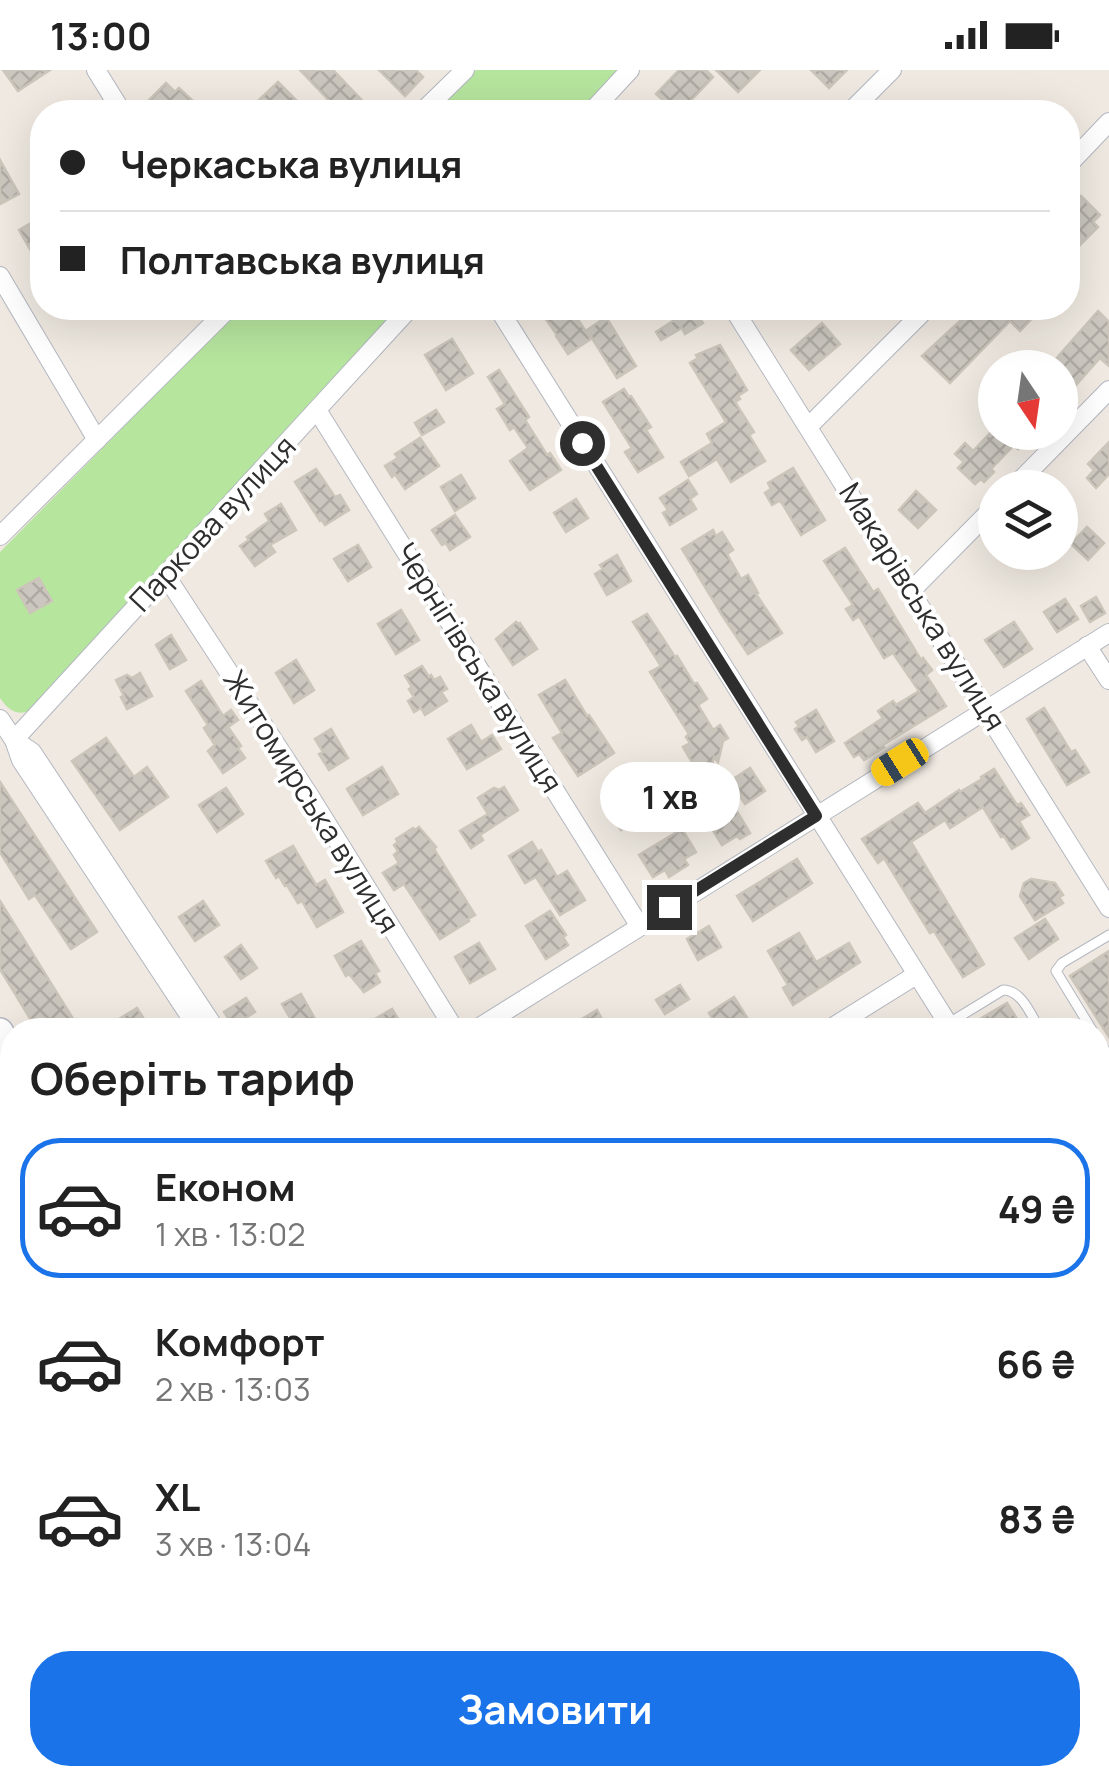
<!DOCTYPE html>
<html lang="uk">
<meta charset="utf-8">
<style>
:root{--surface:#fff;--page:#f2f2f2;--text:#222;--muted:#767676;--line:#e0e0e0;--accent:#1a73e8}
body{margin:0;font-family:Manrope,sans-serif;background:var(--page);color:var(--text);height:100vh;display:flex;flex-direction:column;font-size:38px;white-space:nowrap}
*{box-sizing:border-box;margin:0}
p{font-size:32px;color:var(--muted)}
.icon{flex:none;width:55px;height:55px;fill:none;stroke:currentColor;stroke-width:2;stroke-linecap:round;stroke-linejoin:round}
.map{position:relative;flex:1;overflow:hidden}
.side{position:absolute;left:0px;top:948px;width:1110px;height:768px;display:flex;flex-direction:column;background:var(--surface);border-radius:40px 40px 0 0;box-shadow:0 10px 40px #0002}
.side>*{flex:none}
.top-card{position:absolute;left:30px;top:30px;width:1050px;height:220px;border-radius:40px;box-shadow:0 10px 40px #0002;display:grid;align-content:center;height:220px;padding:0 30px;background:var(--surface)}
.needle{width:65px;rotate:167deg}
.tools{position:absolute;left:978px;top:280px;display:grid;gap:20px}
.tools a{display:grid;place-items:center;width:100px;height:100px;border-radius:50%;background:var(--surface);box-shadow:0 10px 40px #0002;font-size:50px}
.end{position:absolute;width:45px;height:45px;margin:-22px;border:12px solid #2e2e2e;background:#fff;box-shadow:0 0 0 5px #fff}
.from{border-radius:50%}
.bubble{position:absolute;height:70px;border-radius:35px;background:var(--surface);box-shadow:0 10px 40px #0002;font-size:32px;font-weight:700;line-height:70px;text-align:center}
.car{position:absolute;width:30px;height:60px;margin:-30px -15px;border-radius:12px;box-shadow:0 0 8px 2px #0007;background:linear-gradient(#f5c518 24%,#345 0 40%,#f5c518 0 76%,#345 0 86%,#f5c518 0)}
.top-card b{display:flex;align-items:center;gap:35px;height:95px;font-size:38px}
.top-card b+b{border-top:2px solid var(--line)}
.top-card i{width:25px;height:25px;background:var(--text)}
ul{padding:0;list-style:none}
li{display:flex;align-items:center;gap:30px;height:140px;margin:0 20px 15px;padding:0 10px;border:5px solid transparent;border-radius:40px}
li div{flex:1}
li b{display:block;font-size:38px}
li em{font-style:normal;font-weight:700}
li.current{border-color:var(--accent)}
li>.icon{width:90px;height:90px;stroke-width:1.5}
h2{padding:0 30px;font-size:45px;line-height:120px}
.primary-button{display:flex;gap:20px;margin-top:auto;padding:20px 30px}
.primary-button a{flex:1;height:115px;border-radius:40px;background:var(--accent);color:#fff;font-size:40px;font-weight:700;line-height:115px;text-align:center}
.status{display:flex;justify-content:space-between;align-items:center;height:70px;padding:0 50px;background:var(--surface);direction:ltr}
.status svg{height:28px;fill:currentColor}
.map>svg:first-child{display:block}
.park{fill:#b6e59e}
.building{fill:url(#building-cross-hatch);stroke:#cbc5ba;stroke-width:2.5}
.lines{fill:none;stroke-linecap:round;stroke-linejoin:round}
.service-casing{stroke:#b4b7c1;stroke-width:11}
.minor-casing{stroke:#b4b7c1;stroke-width:20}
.secondary-casing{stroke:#b4b7c1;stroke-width:28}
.service{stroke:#fff;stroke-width:9}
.minor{stroke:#fff;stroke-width:18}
.secondary{stroke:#fff;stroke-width:25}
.route{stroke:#2e2e2e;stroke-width:12}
.labels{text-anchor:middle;stroke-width:8;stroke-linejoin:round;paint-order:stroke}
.street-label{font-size:30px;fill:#2e2e2e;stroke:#fff}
</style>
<div class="status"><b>13:00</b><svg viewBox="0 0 49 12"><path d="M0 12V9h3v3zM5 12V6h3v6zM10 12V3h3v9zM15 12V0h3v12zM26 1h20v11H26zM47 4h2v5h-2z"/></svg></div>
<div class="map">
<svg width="1109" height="1713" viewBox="0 0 1109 1713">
<defs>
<pattern id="building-cross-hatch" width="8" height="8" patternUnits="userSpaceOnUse" patternTransform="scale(2.5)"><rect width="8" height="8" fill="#cbc7bf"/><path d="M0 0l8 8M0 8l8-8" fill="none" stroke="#afaba4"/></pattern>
</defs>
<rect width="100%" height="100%" fill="#efe9e1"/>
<g class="park">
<path d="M476,0h145l-42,42h-145z"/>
<path d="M241,238h159l-371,403c-14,5 -21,-2 -29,-13v-146z"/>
</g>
<g class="building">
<path d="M3,0h47l-32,21z"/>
<path d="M300,0h33l40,42h-33z"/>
<path d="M379,0h37l7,7 -18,19z"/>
<path d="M679,0h27l7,7 -33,35h-4l-20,-18z"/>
<path d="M716,0h44l-22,22z"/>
<path d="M811,0h36l-18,18z"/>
<path d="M278,12l30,30h-36l-13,-12z"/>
<path d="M166,13l9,9 4,-4 16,15 -10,9h-26l-11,-11z"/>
<path d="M0,90l19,34 -19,10z"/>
<path d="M1081,126l19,19 -7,7 5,5 -30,30v-48z"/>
<path d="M38,149l4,8v24l-8,5 -15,-26z"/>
<path d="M538,238h32l21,31 -23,15 -12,-18 1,-1z"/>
<path d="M669,238h24l10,15 -18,11 -3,-6 -21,12 -5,-8 20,-13z"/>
<path d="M974,238h18l8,7 2,-2 -6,-5h46l-22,23 -10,-10 -60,62 -28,-27z"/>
<path d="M1098,241l11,11v44l-9,-8 -40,45v-35h-12z"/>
<path d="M606,247l30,49 -19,12 -30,-48z"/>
<path d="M822,253l18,21 -31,26 -18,-20z"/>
<path d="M452,269l21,34 -27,17 -21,-35z"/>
<path d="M720,275l27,45 -9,6 2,3 -5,3 19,30 -5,3 16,26 -34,21 -14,-23 -28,17 -8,-14 31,-19 -5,-9 19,-12 -36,-59 8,-5 -2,-3z"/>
<path d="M499,300l30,47 -4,3 22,35 3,-2 11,17 -31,20 -20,-29 18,-13 -14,-21 -4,3 -13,-21 8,-5 -17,-27z"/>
<path d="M624,319l5,8 2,-1 20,31 -5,3 17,27 -25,15 -13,-20 7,-4 -29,-46z"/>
<path d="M436,340l8,12 -22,13 -7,-12z"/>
<path d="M991,362h42l-15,17 -4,-4 -23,24 3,3 -10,10 -3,-3 -6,5 -17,-16 6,-6 -9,-8 10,-11 8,8z"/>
<path d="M420,368l19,28 -34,23 -10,-15 -3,3 -7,-11 13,-8 -3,-4z"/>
<path d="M1109,372v32l-13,14 -9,-10 7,-8 -6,-6z"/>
<path d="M793,398l32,52 -24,15 -19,-32 -3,-2 -7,4 -7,-12 6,-4 -3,-6z"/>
<path d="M316,399l19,28 5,-2 9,15 -24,15 -3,-5 -2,1 -25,-39z"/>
<path d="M461,405l14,23 -20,13 -14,-24z"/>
<path d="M688,410l9,14 -7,5 6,10 -26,16 -7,-12 5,-3 -8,-12z"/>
<path d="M916,421l20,19 -18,18 -19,-18z"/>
<path d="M576,429l12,19 -22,14 -12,-19z"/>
<path d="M281,434l15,26 -26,15 5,7 -20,14 -15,-20 9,-6 -2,-3 22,-16 -4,-7z"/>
<path d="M455,445l15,22 -20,13 -4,-7 -4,2 -10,-15z"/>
<path d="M1087,457l17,16 -16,17 -17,-16z"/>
<path d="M713,460l3,6 6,-4 11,18 -6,4 14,25 7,-4 10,18 -2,1 26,39 -34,21 -26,-39 -40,-66z"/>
<path d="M358,475l13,22 -23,14 -14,-22z"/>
<path d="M845,478l28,44 5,-3 43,71 2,-2 9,12 -6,5 20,31 -63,39 1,2 -20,13 -5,-6 -5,3 -9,-14 38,-25 -5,-7 15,-10 3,4 23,-14 -26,-38 -9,5 -25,-42 -6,4 -7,-11 7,-4 -29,-44z"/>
<path d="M617,485l14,26 -24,14 -12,-21 8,-5 -3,-4z"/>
<path d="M39,508l13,23 -22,12 -13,-23z"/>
<path d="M1096,527l9,16 -15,9 -9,-16z"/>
<path d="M1065,529l13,20 -21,13 -13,-20z"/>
<path d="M401,540l18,30 -23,14 -18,-30z"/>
<path d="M647,544l28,43 2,-1 17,28 3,-1 10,16 -9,6 15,25 7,-5 8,13 -5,3 -5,21 -4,-5 -4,17 -18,-5 1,-5 -10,-17 7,-4 -4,-6 3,-3 -39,-62 11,-6 -28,-44z"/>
<path d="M516,552l2,2 2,-1 17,26 -24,16 -17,-26z"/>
<path d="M1014,552l18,27 -28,18 -19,-27z"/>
<path d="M171,565l15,25 -16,9 -14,-24z"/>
<path d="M296,590l18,30 -20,13 -18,-30z"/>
<path d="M422,596l7,11 2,-2 3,5 6,-3 7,12 -6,3 6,9 -22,14 -4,-7 -7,4 -6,-11 6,-4 -5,-8 3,-2 -7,-11z"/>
<path d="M140,603l12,23 -25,13 -6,-12 3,-1 -8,-16 11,-5 5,3z"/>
<path d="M565,610l22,36 2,-1 25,38 -36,23 -25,-38 9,-5 -23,-38z"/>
<path d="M201,611l22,35 8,-6 7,10 -10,7 13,19 -3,2 7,10 -22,15 -15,-22 7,-6 -11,-17 4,-3 -22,-34z"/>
<path d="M1044,638l27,44 4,-2 14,22 -22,13 -40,-66z"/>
<path d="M816,640l18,31 -18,11 -9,-15 -5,3 -7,-11 4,-3 -3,-4z"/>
<path d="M471,655l10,17 11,-7 9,14 -34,20 -19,-30z"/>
<path d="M331,659l17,29 -19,12 -10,-16 4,-2 -8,-13z"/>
<path d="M106,668l28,39 13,-10 21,30 -48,33 -48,-69z"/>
<path d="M382,697l16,27 -35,21 -16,-26z"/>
<path d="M750,698l15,23 -20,13 -15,-23z"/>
<path d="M994,699l23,36 4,-2 8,12 -10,6 10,17 -17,11 -8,-13 -3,1 -18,-30 -33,21 -5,-8 -34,22 73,122 -21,13 -29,-46 -4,2 -46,-75 -6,5 -16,-24 56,-36 7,10 34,-23 1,2 22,-13 -1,-2z"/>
<path d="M670,709l14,22 4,-15 17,26 -22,14 -14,-24 -4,3 -1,-3 -43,28 -11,-17 2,-1 -6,-11 30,-19 9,13z"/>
<path d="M0,712l97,150 -26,17 -36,-54 -6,4 -29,-47z"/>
<path d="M504,717l14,23 -38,25 3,5 -12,8 -11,-17 28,-17 -10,-16 16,-10 5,2z"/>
<path d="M226,718l17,26 -26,18 -18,-27z"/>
<path d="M733,735l17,28 -10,6 -3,-3 -15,9 -15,-24z"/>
<path d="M419,757l17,20 -2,2 41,66 -7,4 1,2 -29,18 -36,-55 -10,6 -11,-17 16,-10 -5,-8 4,-4 -4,-6 4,-3 -2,-3 17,-11 2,2z"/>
<path d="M682,759l14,23 -12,7 4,6 -19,12 -4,-7 -12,7 -14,-22z"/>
<path d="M532,772l6,10 3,-2 16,27 10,-6 18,29 -25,15 -24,-38 -11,6 -16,-27z"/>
<path d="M293,776l23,39 9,-5 18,32 -26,15 -15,-26 -4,2 -11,-18 -2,1 -6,-10 -3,2 -10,-17z"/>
<path d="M797,789l15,24 -59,38 -16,-25z"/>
<path d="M1031,809l24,4 8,12 -4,2 4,6 -28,17 -15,-24 4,-13z"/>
<path d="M0,831l75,121 -13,8h-25l-37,-61z"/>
<path d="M203,831l16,24 -24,16 -16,-24z"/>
<path d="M550,841l16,24 -3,2 5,8 -22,14 -20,-33z"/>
<path d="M1045,849l13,20 -29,20 -14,-21z"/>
<path d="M709,856l12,21 -23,13 -11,-21z"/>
<path d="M799,863l17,29 33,-19 11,19 -67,43 -10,-17 5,-3 -20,-34z"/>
<path d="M361,871l18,30 -4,2 5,9 -16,10 -15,-18 -3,2 -11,-20z"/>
<path d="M479,873l16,26 -25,14 -15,-26z"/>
<path d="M241,875l16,23 -16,11 -16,-22z"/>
<path d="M1109,881v86l-39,-61z"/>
<path d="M680,915l9,14 -24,15 -9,-14z"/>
<path d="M301,924l14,25 -18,11 -15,-26z"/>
<path d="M734,927l14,22 -18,11h-11l-10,-17z"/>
<path d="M246,928l9,14 -22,14 -9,-14z"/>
<path d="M1007,933l17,27h-37l-7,-11z"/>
<path d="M137,938l14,22h-50z"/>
<path d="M392,939l13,21h-49z"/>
<path d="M597,940l11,20h-45z"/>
<path d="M12,1087v29l-12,8v-30z"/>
</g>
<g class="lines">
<g class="service-casing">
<g id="service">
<path d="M949,953l54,-33c19,0 28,25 37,40"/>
<path d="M1092,960l-36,-59 6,-8 47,-28"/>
<path d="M1098,969l11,18"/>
<path d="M1098,1053l11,18"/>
</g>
</g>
<g class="minor-casing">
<g id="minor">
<path d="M96,0l26,42"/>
<path d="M422,42l43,-42"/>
<path d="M591,42l39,-42"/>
<path d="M850,42l42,-42"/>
<path d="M1068,95l41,-43"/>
<path d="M0,206l97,164"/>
<path d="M498,238l454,722"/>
<path d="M733,238l376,600"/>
<path d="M317,340l322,515"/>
<path d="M808,357l119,-119"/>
<path d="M1013,418l96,-98"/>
<path d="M0,466l229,-228"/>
<path d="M166,506l145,222 144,232"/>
<path d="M911,521l84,-85"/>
<path d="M1087,576l22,34"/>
<path d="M0,649l14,21 7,20 178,270"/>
<path d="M14,670l396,-432"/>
<path d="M14,670l18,12 184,278"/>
<path d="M475,960l634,-397"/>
<path d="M828,960l88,-55"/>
<path d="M0,1034l12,-8"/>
<path d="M1098,1192l11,19"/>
<path d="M0,1250l12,-7"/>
<path d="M0,1330l12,20"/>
<path d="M1098,1491l11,-7"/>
<path d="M0,1621l12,20"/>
<path d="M50,1702l6,11"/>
<path d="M231,1702l7,11"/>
<path d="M673,1702l6,11"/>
<path d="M744,1713l17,-11"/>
<path d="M1103,1713l6,-4"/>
</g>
</g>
<g class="secondary-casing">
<g id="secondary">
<path d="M0,961l12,21"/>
<path d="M444,1702l6,11"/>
</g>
</g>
<use href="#service" class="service"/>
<use href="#minor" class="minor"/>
<use href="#secondary" class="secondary"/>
</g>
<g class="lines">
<path class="route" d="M582,373l234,373 -147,91"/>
</g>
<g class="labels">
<g class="street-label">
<text transform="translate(213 454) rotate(-47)" y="10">Паркова вулиця</text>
<text transform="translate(922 537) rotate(58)" y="10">Макарівська вулиця</text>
<text transform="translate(478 598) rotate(58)" y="10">Чернігівська вулиця</text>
<text transform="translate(311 732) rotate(58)" y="10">Житомирська вулиця</text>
</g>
</g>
</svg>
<div class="tools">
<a><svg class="needle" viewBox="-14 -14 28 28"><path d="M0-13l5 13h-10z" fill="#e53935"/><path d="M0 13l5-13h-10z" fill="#767676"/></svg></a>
<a><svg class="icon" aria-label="layers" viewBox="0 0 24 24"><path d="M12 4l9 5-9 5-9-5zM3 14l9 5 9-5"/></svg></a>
</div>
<i class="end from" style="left:582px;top:373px"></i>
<i class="end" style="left:669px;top:837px"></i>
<div class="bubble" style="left:600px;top:692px;width:140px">1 хв</div>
<i class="car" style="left:900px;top:692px;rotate:238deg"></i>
<div class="top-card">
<b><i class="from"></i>Черкаська вулиця</b>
<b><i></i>Полтавська вулиця</b>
</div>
<section class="side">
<h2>Оберіть тариф</h2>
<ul>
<li class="current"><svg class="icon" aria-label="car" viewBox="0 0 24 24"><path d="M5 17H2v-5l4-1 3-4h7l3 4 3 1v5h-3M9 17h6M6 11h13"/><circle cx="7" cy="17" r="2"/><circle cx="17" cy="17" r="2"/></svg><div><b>Економ</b><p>1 хв · 13:02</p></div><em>49 ₴</em></li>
<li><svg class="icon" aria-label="car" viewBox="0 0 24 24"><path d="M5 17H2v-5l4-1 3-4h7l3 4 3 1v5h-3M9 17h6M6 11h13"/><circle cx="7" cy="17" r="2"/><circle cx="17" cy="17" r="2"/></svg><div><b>Комфорт</b><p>2 хв · 13:03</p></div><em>66 ₴</em></li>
<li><svg class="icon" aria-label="car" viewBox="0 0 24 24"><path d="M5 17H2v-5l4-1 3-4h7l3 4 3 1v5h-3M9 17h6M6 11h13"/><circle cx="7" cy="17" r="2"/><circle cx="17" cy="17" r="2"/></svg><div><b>XL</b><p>3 хв · 13:04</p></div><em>83 ₴</em></li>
</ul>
<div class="primary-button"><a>Замовити</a></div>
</section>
</div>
